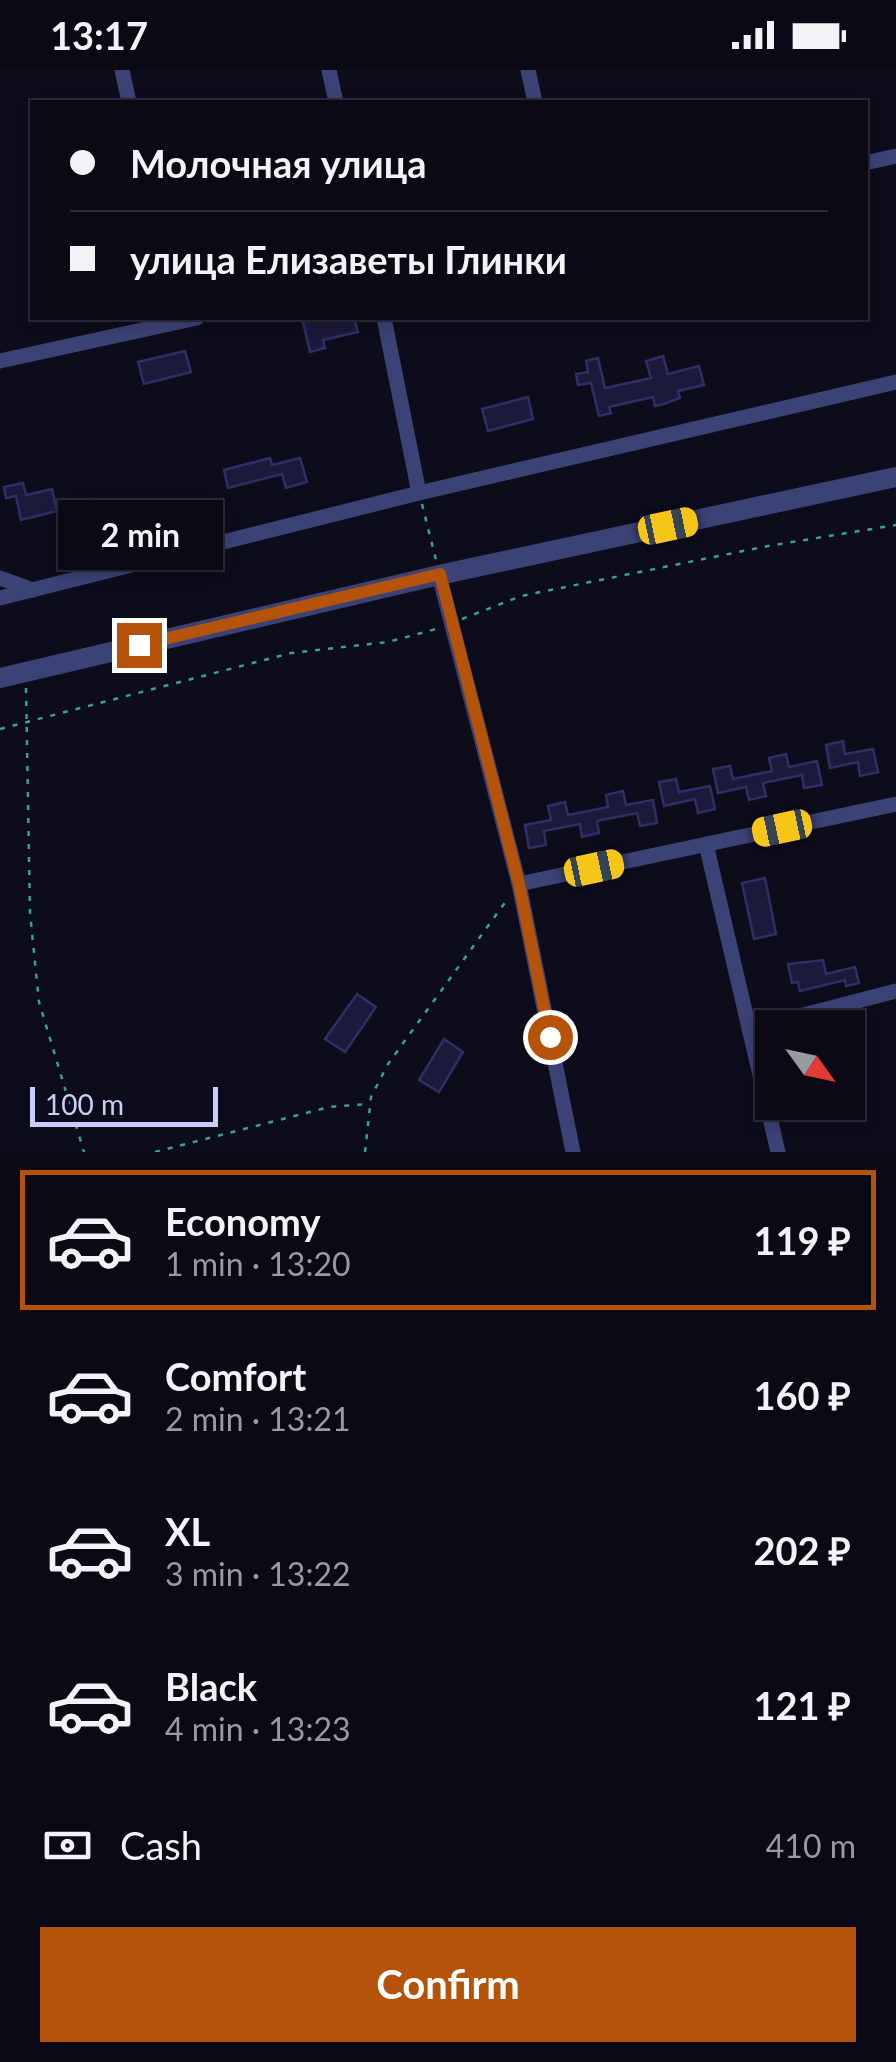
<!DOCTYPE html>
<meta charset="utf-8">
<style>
:root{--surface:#0a0914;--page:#181722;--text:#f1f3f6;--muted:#999aa0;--line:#2a2a34;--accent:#b45309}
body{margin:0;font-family:Lato,sans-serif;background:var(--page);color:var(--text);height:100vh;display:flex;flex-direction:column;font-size:38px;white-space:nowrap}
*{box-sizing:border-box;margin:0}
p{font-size:32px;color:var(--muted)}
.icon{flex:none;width:55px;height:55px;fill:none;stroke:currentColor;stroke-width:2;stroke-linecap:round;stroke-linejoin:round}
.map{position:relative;height:1082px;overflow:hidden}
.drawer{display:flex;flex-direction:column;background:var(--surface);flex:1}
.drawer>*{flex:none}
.banner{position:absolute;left:30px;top:30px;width:838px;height:220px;border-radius:0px;box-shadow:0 5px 15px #0003,0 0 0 2px var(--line);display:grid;align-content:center;height:220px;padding:0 40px;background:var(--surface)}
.needle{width:65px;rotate:123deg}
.controls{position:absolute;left:755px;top:940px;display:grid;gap:20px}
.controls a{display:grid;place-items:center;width:110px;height:110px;border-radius:0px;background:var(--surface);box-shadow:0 5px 15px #0003,0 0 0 2px var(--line);font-size:50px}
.scale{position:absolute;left:30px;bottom:25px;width:188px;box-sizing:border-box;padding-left:10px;border:5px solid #cbcdfb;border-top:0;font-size:28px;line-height:35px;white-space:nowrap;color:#cbcdfb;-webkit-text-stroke:8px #0d0c1b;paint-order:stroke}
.end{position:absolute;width:45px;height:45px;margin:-22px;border:12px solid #b45309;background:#fff;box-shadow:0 0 0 5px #fff}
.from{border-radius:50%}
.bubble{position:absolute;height:70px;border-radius:0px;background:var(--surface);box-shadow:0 5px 15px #0003,0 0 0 2px var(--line);font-size:32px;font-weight:700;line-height:70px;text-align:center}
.car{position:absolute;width:30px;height:60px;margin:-30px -15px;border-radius:12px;box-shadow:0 0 8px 2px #0007;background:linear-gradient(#f5c518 24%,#345 0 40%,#f5c518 0 76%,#345 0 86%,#f5c518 0)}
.banner b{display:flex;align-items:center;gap:35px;height:95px;font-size:38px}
.banner b+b{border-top:2px solid var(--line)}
.banner i{width:25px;height:25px;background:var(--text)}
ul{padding:18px 0 0;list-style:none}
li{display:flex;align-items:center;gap:30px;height:140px;margin:0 20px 15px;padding:0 20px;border:5px solid transparent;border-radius:0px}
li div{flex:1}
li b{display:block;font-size:38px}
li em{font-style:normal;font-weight:700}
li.current{border-color:var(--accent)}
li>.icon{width:90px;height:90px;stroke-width:1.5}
.pay{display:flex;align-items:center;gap:25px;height:110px;padding:0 40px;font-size:38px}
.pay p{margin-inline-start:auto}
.cta{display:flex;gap:20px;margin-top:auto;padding:20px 40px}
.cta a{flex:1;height:115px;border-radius:0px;background:var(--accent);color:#fff;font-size:40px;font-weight:700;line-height:115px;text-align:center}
.status{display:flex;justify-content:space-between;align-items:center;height:70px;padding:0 50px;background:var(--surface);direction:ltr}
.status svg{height:28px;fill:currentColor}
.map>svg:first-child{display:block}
.building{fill:#1c1a3a;stroke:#302e64;stroke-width:2.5}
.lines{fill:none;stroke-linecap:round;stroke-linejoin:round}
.path{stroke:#36a38b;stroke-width:2.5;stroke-dasharray:5 8;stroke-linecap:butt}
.minor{stroke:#3b4276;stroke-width:15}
.tertiary{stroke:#3b4276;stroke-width:20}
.route{stroke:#b45309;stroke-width:12}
</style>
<div class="status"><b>13:17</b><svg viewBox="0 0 49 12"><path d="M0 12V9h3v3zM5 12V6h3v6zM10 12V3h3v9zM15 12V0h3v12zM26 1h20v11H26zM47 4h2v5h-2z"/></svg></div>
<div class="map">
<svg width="896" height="1082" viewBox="0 0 896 1082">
<rect width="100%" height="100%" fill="#0d0c1b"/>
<g class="building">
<path d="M320,248h34l4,14 -35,8 2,8 -15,4 -7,-30z"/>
<path d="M185,281l6,21 -47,12 -6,-22z"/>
<path d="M663,286l5,18 31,-8 5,19 -26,6 2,7 -16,6 -9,2 -2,-9 -44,10 2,6 -12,3 -8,-33 -13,2 -2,-11 12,-2 -2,-11 12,-3 7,30 46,-10 -5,-17z"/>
<path d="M528,327l5,22 -45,12 -6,-22z"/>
<path d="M270,388l2,7 28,-7 7,24 -21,6 -4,-14 -54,14 -4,-18z"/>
<path d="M23,413l3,12 26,-6 5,22 -36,9 -5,-24 -10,2 -2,-11z"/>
<path d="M88,429l7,23 -24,7 -6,-23z"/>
<path d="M843,671l2,13 28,-5 5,23 -18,4 -2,-14 -28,6 -4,-23z"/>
<path d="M786,684l3,13 28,-6 5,24 -18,3 -2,-13 -39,8 3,13 -17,4 -3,-13 -28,6 -5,-24 17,-3 3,13 39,-8 -3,-13z"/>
<path d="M676,709l3,13 31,-6 5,23 -17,4 -3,-14 -31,7 -5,-24z"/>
<path d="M623,721l3,14 27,-5 4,23 -17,3 -3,-13 -40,8 2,12 -17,4 -2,-13 -36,7 2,14 -17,3 -4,-23 26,-5 -3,-14 17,-4 3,13 40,-8 -2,-12z"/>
<path d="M765,808l11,56 -22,5 -12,-56z"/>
<path d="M823,890l3,14 29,-7 4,16 -13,3 -1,-6 -45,11 -2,-9 -6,1 -4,-19z"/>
<path d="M357,924l19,13 -31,45 -20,-13z"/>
<path d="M444,969l19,13 -24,40 -20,-12z"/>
</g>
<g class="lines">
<g class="path">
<path d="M422,434l14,56"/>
<path d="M462,549l59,-23 247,-50 128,-21"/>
<path d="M26,618l4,225 9,89 45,150"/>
<path d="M0,659l291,-76 97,-11 48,-13"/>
<path d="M155,1082l174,-45 39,-3"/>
<path d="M365,1082l6,-55 17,-33 121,-167"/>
</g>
<g class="minor">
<path d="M122,0l7,32"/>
<path d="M329,0l7,32"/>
<path d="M528,0l7,32"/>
<path d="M865,93l31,-7"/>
<path d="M384,248l35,175"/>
<path d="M0,291l197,-43"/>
<path d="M439,505l80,309 54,268"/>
<path d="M0,508l33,12"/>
<path d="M0,528l419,-105 477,-111"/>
<path d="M706,774l72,308"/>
<path d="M519,814l377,-80"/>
<path d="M749,959l147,-38"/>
</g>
<path class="tertiary" d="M0,608l439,-103 457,-98"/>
</g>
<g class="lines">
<path class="route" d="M139,575l301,-71 79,310 31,153"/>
</g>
</svg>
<div class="controls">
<a><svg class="needle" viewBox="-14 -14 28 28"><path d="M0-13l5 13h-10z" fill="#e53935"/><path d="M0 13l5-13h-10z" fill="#999aa0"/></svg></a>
</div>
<div class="scale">100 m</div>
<i class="end from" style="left:550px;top:967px"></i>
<i class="end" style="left:139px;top:575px"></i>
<div class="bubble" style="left:58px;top:430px;width:165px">2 min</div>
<i class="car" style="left:668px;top:456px;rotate:78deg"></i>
<i class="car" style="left:782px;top:758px;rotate:258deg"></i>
<i class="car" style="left:594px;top:798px;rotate:78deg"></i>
<div class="banner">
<b><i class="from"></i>Молочная улица</b>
<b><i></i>улица Елизаветы Глинки</b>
</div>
</div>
<section class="drawer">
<ul>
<li class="current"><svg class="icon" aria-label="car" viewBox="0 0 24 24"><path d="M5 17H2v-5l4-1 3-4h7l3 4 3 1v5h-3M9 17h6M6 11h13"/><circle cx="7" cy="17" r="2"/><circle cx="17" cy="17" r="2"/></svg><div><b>Economy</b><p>1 min · 13:20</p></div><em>119 ₽</em></li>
<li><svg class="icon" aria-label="car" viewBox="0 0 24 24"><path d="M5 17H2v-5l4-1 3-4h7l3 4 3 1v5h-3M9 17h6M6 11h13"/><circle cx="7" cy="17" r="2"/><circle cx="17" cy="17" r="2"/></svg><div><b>Comfort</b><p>2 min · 13:21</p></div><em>160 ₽</em></li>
<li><svg class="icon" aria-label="car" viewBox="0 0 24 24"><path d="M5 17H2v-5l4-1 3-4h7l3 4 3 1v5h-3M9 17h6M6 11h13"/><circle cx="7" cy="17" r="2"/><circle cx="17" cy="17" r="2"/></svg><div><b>XL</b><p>3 min · 13:22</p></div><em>202 ₽</em></li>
<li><svg class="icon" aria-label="car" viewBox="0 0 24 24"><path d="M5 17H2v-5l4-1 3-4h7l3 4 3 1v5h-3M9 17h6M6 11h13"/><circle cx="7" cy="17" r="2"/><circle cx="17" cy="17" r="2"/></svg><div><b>Black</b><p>4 min · 13:23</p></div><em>121 ₽</em></li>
</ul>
<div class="pay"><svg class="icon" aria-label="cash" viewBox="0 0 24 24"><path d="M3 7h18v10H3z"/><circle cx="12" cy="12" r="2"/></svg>Cash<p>410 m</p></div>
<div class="cta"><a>Confirm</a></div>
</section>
